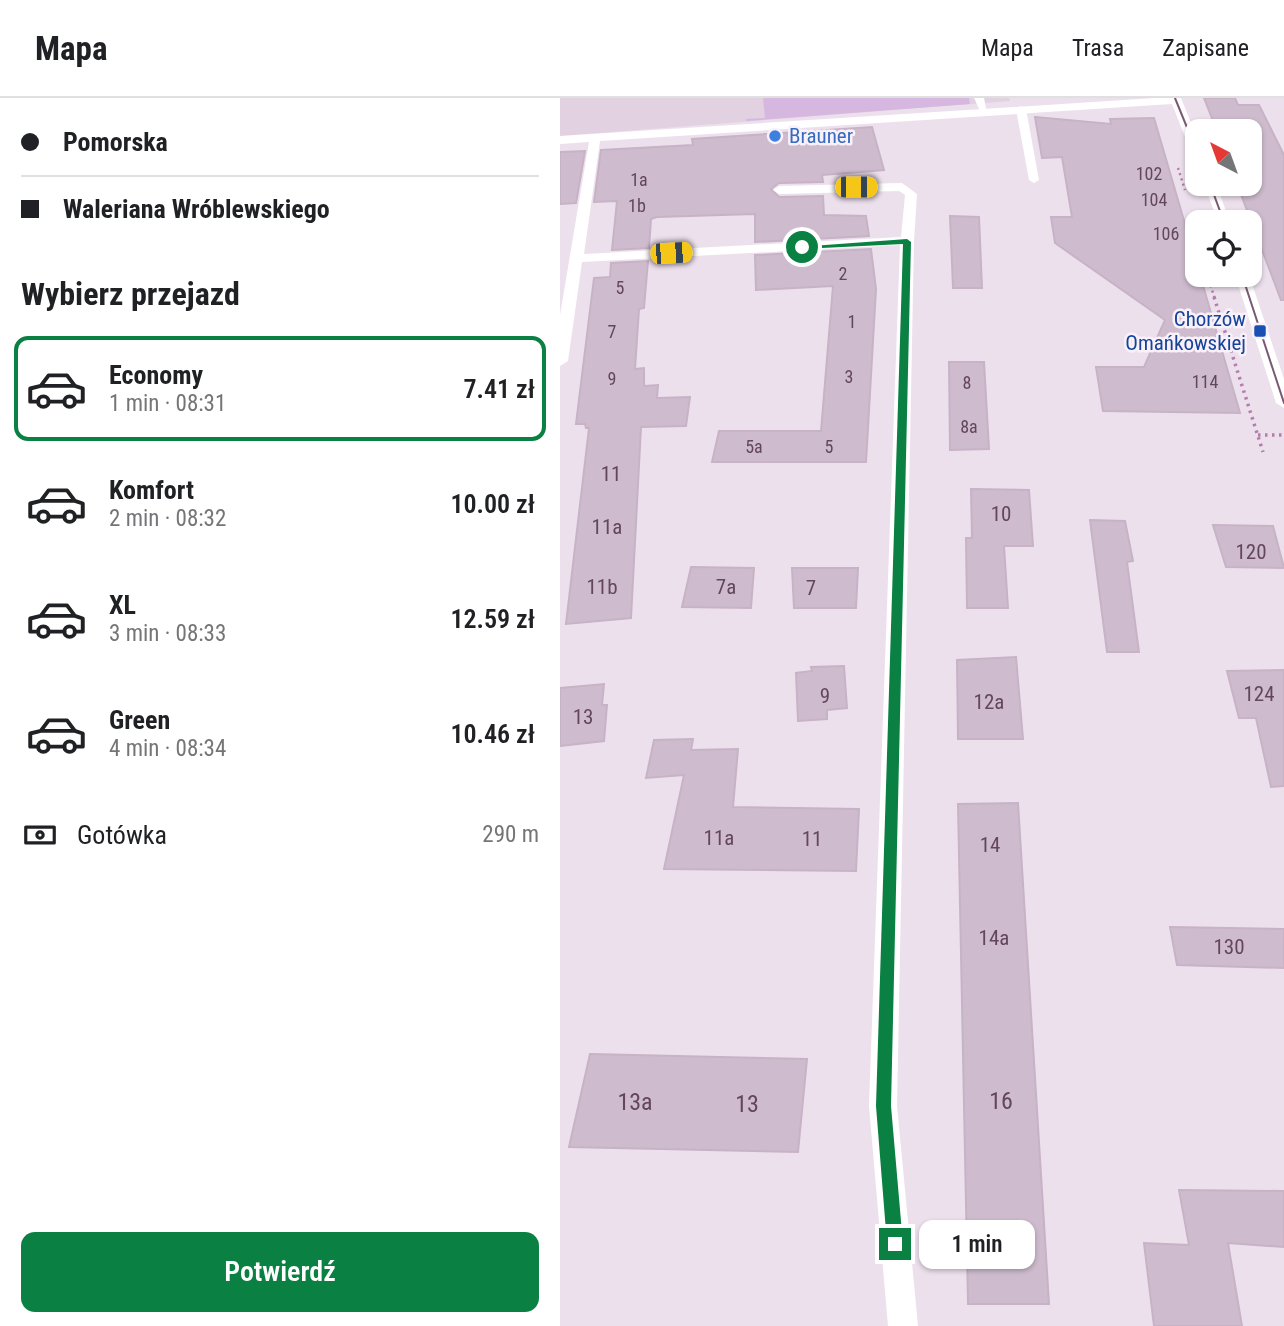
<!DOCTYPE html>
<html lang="pl">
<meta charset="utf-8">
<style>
:root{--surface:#fff;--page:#f2f2f2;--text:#202124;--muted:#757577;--line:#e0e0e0;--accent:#0b8043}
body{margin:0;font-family:"Roboto Condensed",sans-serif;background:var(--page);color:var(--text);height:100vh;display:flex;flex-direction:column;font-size:26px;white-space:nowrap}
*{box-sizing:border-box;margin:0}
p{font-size:23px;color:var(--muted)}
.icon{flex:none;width:38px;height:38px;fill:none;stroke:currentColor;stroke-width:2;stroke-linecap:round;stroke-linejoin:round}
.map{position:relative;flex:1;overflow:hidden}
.drawer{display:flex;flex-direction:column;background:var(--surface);width:560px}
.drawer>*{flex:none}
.guide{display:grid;align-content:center;height:154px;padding:0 21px;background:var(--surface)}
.needle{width:46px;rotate:319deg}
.buttons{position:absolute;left:625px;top:21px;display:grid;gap:14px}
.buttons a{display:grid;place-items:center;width:77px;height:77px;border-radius:14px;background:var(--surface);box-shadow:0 2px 5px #0004;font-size:35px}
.end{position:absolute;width:32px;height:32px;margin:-16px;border:9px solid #0b8043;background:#fff;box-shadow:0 0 0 4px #fff}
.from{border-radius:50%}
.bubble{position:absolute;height:49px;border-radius:14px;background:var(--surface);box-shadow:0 2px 5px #0004;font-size:23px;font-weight:600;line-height:49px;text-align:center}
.car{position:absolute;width:21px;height:42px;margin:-21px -10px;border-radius:9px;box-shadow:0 0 5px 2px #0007;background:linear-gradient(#f5c518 24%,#345 0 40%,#f5c518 0 76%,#345 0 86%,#f5c518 0)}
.guide b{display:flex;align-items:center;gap:24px;height:66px;font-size:26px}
.guide b+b{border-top:2px solid var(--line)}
.guide i{width:18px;height:18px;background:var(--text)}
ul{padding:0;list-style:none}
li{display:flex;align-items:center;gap:21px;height:105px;margin:0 14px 10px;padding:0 7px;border:4px solid transparent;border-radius:14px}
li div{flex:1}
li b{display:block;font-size:26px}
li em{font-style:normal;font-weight:600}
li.current{border-color:var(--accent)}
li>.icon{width:63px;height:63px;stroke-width:1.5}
h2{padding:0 21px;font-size:32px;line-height:84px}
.pay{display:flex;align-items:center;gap:18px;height:77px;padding:0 21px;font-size:26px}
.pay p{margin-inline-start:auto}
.primary-button{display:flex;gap:14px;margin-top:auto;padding:14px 21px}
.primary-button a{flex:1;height:80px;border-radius:14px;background:var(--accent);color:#fff;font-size:28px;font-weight:600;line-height:80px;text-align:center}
header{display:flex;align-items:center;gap:42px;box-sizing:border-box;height:98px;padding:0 35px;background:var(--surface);border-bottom:2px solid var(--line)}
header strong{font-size:33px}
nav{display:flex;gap:38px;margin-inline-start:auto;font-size:24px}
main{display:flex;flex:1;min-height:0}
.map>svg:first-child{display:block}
.built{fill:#e1d1e1}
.green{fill:#d6b7e0}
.building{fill:#cebcce;stroke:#c7b2c6;stroke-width:2}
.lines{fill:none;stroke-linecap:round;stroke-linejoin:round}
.path-far1{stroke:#b47dab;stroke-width:2.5;stroke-dasharray:2 3.5;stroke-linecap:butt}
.path{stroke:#b47dab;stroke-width:3.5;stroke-dasharray:2.5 4.5;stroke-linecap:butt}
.lane{fill:#fff;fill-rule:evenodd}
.street{fill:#fff;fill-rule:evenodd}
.tram{stroke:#7b5974;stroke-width:2}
.route{fill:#0b8043}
.shop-dot{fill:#3f7fe0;stroke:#f9f1f9;stroke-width:2.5}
.transit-dot{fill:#1a4fb4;stroke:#f9f1f9;stroke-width:2.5}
.labels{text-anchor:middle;stroke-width:5;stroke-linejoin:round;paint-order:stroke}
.far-number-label{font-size:18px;fill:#63465e}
.far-shop-label{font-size:21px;fill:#366cbe;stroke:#f9f1f9;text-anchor:start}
.far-transit-label{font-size:21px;fill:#164399;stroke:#f9f1f9;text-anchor:end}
.number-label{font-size:21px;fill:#63465e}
.near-number-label{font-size:24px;fill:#63465e}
</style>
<header>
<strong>Mapa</strong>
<nav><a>Mapa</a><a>Trasa</a><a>Zapisane</a></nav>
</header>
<main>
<section class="drawer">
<div class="guide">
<b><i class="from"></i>Pomorska</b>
<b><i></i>Waleriana Wróblewskiego</b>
</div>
<h2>Wybierz przejazd</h2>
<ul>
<li class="current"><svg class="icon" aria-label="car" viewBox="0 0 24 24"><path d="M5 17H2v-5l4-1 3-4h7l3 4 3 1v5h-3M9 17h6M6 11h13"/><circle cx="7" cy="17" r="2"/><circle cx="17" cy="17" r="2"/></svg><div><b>Economy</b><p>1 min · 08:31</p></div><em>7.41 zł</em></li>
<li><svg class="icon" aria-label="car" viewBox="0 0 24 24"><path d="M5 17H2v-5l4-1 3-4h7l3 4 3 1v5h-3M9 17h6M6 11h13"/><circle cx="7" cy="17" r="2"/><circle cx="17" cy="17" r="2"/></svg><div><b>Komfort</b><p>2 min · 08:32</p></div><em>10.00 zł</em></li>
<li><svg class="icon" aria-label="car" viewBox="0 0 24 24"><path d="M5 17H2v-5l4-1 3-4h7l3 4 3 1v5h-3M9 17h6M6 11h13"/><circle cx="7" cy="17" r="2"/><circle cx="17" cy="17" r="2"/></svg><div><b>XL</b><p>3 min · 08:33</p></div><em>12.59 zł</em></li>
<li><svg class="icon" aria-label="car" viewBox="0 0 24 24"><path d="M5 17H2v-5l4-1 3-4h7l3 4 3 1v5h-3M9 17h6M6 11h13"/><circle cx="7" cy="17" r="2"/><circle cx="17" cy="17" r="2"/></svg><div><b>Green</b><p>4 min · 08:34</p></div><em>10.46 zł</em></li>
</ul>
<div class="pay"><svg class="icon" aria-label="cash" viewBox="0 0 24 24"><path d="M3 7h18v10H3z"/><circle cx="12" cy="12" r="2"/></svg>Gotówka<p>290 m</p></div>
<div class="primary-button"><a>Potwierdź</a></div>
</section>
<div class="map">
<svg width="724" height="1228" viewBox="0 0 724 1228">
<rect width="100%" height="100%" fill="#ede0ed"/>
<path class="built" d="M0,0h449l1,3 -450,35z"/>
<path class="green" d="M203,0h206l1,6 -224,17v-2l19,-1z"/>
<g class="building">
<path d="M644,0h31l3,7h21l25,50v145h-3l-44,-116h13v-53h-33z"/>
<path d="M475,19l76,7 -1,-5 44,-1 43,147v10h3l40,138 -137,-2 -7,-44h48l21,-47 -110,-77 -4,-26h21l-10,-60 -20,1z"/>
<path d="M312,29l12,43 -62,5 1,7 -44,1 -8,6 8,8 44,-1 1,19 42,1 3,20 -114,6v-28l-98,3 -6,2 -2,29 -37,2 5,-49 -23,1 7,-52 92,-5 -1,-6z"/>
<path d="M25,53l-9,52 -16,1v-52z"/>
<path d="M390,118l29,1 3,71h-29z"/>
<path d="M311,151l5,40 -10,173h-154l7,-31h102l12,-145 -77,4 -1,-35z"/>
<path d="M88,163l-4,47 -5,1 -4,60 9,-1v18l14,-1 -1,13 33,-1 -4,29 -45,1 -10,191 -65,6 23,-196h-3l-1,-4h-9l18,-146 16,-1 1,-14z"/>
<path d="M389,264h35l5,87 -39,1z"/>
<path d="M411,391l58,1 4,56h-29l4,62h-41l-1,-70h6z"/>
<path d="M530,422l35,1 8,40 -6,1 12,90h-32z"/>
<path d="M653,427l60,1 11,42 -58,-1z"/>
<path d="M131,469l63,1 -3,40 -69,-1z"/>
<path d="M232,470h66l-2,40h-62z"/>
<path d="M456,559l7,82h-65l-1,-79z"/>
<path d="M284,568l3,42 -20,2v9l-29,2 -2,-48 16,-2 -1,-4z"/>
<path d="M724,572v116l-13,1 -15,-69h-17l-12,-47z"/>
<path d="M44,586l-2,21h5l-3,36 -44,5v-58z"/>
<path d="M133,641l-2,11 47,-1 -5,58 126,2 -3,62 -192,-2 20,-94 -38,3 8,-38z"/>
<path d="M458,705l31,501h-81l-10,-500z"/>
<path d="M610,829l114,2v39l-107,-3z"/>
<path d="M30,956l217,5 -9,93 -229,-5z"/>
<path d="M619,1092l105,1v56l-56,-4 14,83h-88l-10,-83 45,2z"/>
</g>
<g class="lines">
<g class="path-far1">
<path d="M618,70l7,22"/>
<path d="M647,177l8,24"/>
</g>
<g class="path">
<path d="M654,199l49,155"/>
<path d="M698,337h26"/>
</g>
<g class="lane">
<path d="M414,0h10l3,15h-6z"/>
<path d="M461,8l5,3 13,71 -5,3 -5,-3 -13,-71z"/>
</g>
<g class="street">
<path d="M595,0h26l16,40v18l-6,-4 -19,-48 -572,37 -16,113 317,-17 4,-42 -6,-4 -120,3 -6,-4 6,-4 123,-3 15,11 -3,47 -17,865 21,220h-30l-19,-220 31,-861 -318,17 -14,99 -8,5v-51l29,-173 -29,2v-8z"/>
<path d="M644,86h12l14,38h-12z"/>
<path d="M675,177h14l35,104v29l-8,-5z"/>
</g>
<g class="tram">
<path d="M615,0l22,54"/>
<path d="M650,86l14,38"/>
<path d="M682,177l42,128"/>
</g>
</g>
<path class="route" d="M347,141l4,3 -20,864 12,138 -2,5 -6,3 -5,-3 -3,-5 -11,-138 27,-862 -101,5 -4,-2z"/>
<circle class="shop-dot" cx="215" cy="38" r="7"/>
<rect class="transit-dot" x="693" y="226" width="14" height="14" rx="3.5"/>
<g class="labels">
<g class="far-number-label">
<text x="589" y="82">102</text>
<text x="79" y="88">1a</text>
<text x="594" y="108">104</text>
<text x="77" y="114">1b</text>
<text x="606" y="142">106</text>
<text x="283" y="182">2</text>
<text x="60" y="196">5</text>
<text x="292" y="230">1</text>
<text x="52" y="240">7</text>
<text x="289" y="285">3</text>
<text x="52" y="287">9</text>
<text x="645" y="290">114</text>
<text x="407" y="291">8</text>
<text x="409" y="335">8a</text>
<text x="194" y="355">5a</text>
<text x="269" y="355">5</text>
</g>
<g class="far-shop-label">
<text x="229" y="45">Brauner</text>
</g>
<g class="far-transit-label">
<text x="686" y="228">Chorzów<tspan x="686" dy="24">Omańkowskiej</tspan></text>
</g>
<g class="number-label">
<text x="51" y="383">11</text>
<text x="441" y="423">10</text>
<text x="47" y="436">11a</text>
<text x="691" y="461">120</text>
<text x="42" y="496">11b</text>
<text x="166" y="496">7a</text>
<text x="251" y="497">7</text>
<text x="699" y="603">124</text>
<text x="265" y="605">9</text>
<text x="429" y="611">12a</text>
<text x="23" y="626">13</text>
<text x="159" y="747">11a</text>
<text x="252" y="748">11</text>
<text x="430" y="754">14</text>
<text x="434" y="847">14a</text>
<text x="669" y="856">130</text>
</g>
<g class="near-number-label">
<text x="441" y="1011">16</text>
<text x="75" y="1012">13a</text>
<text x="187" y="1014">13</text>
</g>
</g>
</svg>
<div class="buttons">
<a><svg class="needle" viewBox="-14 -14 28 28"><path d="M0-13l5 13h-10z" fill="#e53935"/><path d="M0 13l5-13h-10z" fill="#757577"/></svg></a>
<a><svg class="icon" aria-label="locate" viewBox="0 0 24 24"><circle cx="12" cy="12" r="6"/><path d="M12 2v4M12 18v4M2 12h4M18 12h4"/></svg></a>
</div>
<i class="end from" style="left:242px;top:149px"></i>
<i class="end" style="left:335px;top:1146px"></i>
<div class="bubble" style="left:359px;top:1122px;width:116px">1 min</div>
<i class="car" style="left:296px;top:89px;rotate:90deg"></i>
<i class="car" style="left:111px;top:155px;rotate:87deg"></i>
</div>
</main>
